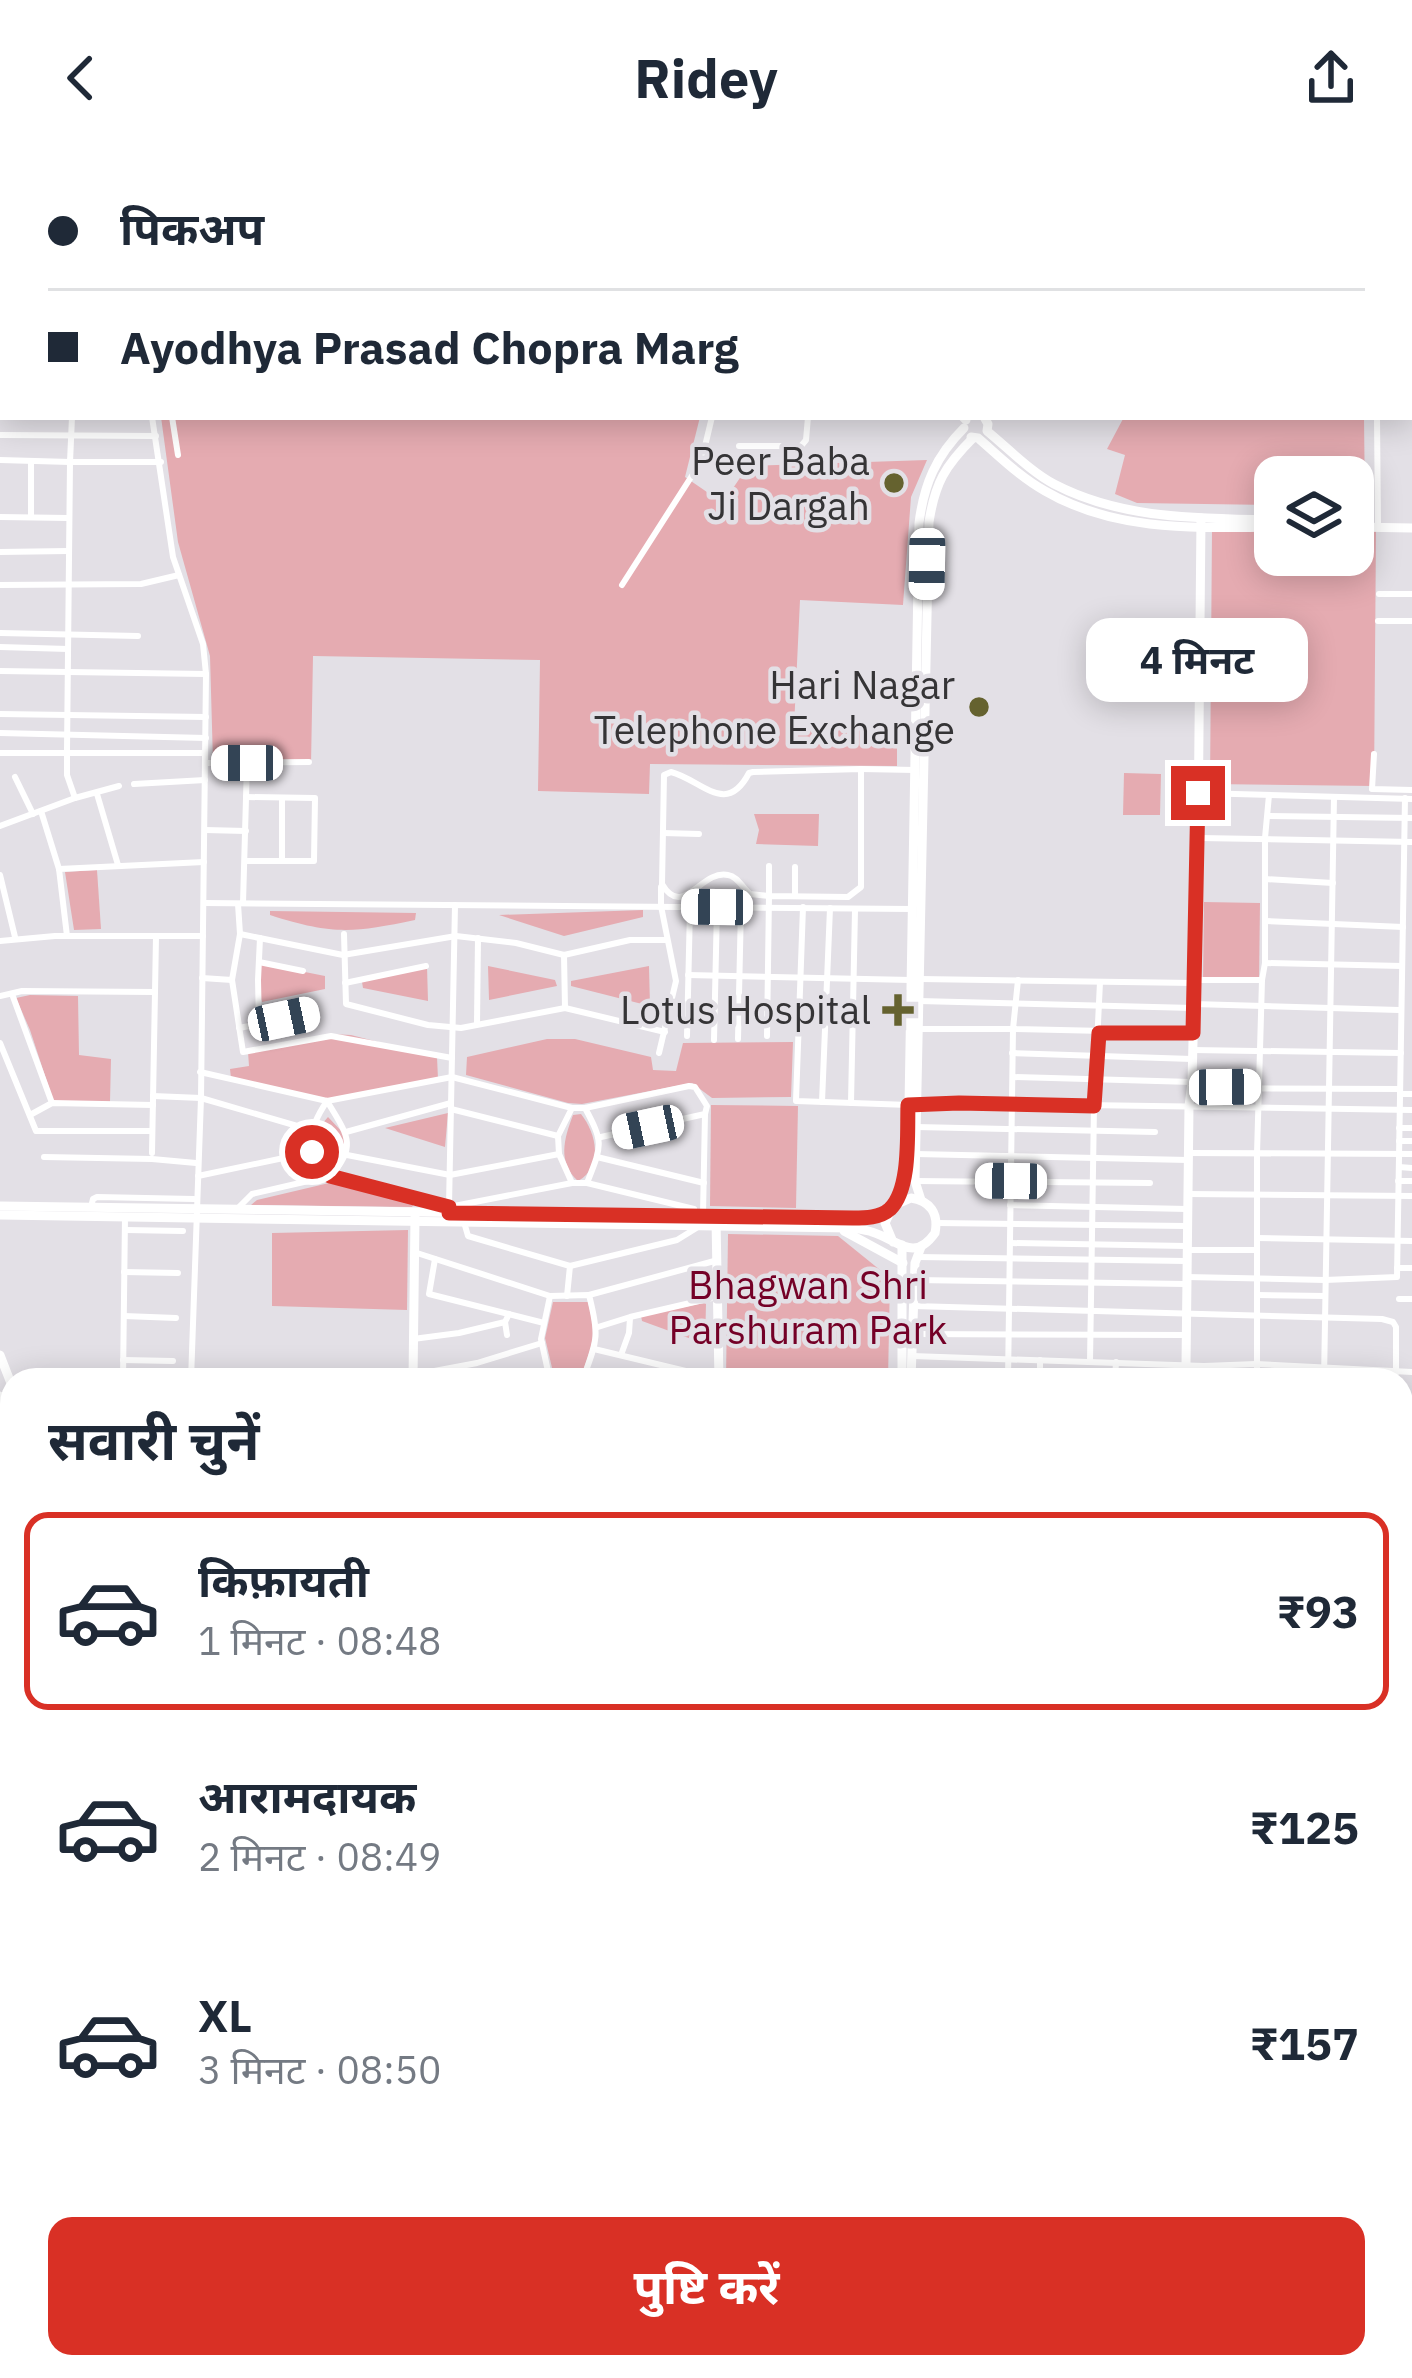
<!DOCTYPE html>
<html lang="hi">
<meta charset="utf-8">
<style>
:root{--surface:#fff;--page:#f2f2f3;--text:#1f2937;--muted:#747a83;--line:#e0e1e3;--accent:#d93025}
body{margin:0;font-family:"IBM Plex Sans","Noto Sans Devanagari",sans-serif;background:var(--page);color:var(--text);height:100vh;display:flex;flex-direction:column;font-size:45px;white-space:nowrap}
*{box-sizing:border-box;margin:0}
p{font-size:39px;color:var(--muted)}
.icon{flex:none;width:66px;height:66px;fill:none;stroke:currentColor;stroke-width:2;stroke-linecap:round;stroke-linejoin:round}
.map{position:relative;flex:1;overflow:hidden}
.panel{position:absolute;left:0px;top:1212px;width:1413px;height:1011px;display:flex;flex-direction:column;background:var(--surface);border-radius:36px 36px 0 0;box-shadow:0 6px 30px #0003}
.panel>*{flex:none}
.guide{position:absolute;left:0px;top:0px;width:1413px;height:264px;box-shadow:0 6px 30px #0003;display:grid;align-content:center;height:264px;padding:0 48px;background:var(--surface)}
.buttons{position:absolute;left:1254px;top:300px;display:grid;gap:24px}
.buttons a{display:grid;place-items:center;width:120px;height:120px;border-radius:24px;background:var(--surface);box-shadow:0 6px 30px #0003;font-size:60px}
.end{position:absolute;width:54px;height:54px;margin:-27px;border:15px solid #d93025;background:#fff;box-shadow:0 0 0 6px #fff}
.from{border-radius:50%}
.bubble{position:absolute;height:84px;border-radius:24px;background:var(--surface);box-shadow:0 6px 30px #0003;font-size:39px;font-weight:700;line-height:84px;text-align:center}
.car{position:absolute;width:36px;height:72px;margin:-36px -18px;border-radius:15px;box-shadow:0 0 9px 3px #0007;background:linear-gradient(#fff 24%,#345 0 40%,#fff 0 76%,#345 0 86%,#fff 0)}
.guide b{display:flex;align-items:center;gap:42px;height:114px;font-size:45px}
.guide b+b{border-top:3px solid var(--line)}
.guide i{width:30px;height:30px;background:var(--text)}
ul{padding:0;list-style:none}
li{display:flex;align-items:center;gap:36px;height:198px;margin:0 24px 18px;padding:0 24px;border:6px solid transparent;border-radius:24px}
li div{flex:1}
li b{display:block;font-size:45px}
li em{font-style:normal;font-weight:700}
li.selected{border-color:var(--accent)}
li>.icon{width:108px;height:108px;stroke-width:1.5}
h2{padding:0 48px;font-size:54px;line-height:144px}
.action{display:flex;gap:24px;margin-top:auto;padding:24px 48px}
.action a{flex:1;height:138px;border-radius:24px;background:var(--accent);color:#fff;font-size:48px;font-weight:700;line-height:138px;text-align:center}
header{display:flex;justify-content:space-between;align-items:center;height:156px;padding:0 48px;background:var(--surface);font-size:54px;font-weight:700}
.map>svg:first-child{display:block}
.green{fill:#e5abb1}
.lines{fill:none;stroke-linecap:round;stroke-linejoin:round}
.street{stroke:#fff;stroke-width:6}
.secondary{stroke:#fff;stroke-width:9}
.route{stroke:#d93025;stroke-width:15}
.poi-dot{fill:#65622f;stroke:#e3e0e6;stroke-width:4.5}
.labels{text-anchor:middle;stroke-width:9;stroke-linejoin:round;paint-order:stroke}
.poi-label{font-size:39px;fill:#353436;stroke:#e3e0e6;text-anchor:end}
.park-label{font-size:39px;fill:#740027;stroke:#e3e0e6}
</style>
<header><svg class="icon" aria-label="back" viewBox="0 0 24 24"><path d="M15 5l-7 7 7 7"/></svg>Ridey<svg class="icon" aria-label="share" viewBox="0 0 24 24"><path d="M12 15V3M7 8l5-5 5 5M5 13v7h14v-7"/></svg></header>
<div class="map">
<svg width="1412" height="2222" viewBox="0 0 1412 2222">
<rect width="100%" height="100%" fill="#e3e0e6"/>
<g class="green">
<path d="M161,261h539l-15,60 38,26 25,-37 179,-6 -16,37 -8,108 -103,-5 -6,127 103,4v35l-247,-2 -1,30 -111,-3 2,-131 -227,-4 -2,108 -98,-2 -3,-106 -32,-114z"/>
<path d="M1124,261h240l1,89h-12v-29h-78v28l-138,-2 -22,-9 10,-39 -18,-6z"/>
<path d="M1212,374l63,1v24h78v-24h23l-2,255 -164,-2z"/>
<path d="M1124,617l37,1 -1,41h-37z"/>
<path d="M754,658h65l-1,32 -62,-2 3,-14z"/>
<path d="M97,714l4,59 -27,1 -9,-58z"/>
<path d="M1204,746l56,1 -1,80 -56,-1z"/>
<path d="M643,754v7l-79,19 -65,-21z"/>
<path d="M270,755l146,2 -1,7c-62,13 -83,15 -145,-5z"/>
<path d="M260,807l65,13v13l-63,13 -4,-11z"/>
<path d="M427,810l1,35 -65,-13 -1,-6z"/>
<path d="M488,810l67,14 2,6 -68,14z"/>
<path d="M649,810l1,40 -79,-20v-5z"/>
<path d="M30,839l48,1 1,59 32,4 -1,43 -56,1 -24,-73 -14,-32z"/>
<path d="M330,878l21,1 86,22 1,22 -111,24 -96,-25 -1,-9 19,-3 -1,-14z"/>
<path d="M547,883h28l76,18 2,13 23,1 7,-28 110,-1 -2,55 -79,1 -20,-15 -110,21 -14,-1 -102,-28 1,-18z"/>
<path d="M711,949l87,1 -2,102 -86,-2z"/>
<path d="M448,957l-3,34 -60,-19z"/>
<path d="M581,958c16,20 22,53 -3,67 -21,-19 -14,-42 -5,-66z"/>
<path d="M328,961l16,17v19l-14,16 -15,-18 1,-20z"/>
<path d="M329,1027l80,18 6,1 -3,5 -161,-2 6,-5z"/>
<path d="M408,1074l-1,80 -135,-4v-73z"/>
<path d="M728,1078l110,2 52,42 -2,102h-162z"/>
<path d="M553,1146h35c8,32 6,40 -6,71l-29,-1 -8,-34z"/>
<path d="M704,1147l2,1 -1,40 -63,-23 -1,-5z"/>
<path d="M632,2211h346l10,11h-369z"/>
</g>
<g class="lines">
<g class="street">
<path d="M1,0v46"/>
<path d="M337,0l7,3"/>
<path d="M413,0l13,3"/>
<path d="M739,0l4,3"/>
<path d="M846,0v3"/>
<path d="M1157,0v3"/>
<path d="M1210,0v3"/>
<path d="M1266,0v3"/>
<path d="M1370,0v3"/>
<path d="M70,3v-3"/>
<path d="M133,3v-3"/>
<path d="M286,3v-3"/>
<path d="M304,3l2,-3"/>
<path d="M352,3v-3"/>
<path d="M467,3l3,-3"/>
<path d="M587,3l2,-3"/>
<path d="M648,3l1,-3"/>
<path d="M689,3l1,-3"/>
<path d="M880,3l1,-3"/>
<path d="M957,3v-3"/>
<path d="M1026,3v-3"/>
<path d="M1103,3l1,-3"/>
<path d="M1410,83h2"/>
<path d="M0,235h3"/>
<path d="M0,258h3"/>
<path d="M152,261l21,140 30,87 3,30 -5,424 -10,282"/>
<path d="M172,261l6,38"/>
<path d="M1377,261l1,110"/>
<path d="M0,279l156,1"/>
<path d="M739,290h62l5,-6 2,-23"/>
<path d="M0,304l70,2 2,-45"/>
<path d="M31,305v56"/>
<path d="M0,361l68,1"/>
<path d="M0,396l68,-1"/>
<path d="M0,429l141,-1 38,-9"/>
<path d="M622,429l73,-114 10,-25 7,-29"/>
<path d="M1379,438h33"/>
<path d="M1378,465h34"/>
<path d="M0,477l138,3"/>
<path d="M0,491l68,2"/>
<path d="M0,515l206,3"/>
<path d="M0,558l206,3"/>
<path d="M0,577l206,5"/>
<path d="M0,597h205"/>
<path d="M1374,598l-2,35 40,1"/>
<path d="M205,607l104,-1"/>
<path d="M861,613l54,1"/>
<path d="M15,621l18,37"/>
<path d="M134,628l71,-4"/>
<path d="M1198,637l214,6"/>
<path d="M97,638l21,71"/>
<path d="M75,642l-8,-23v-24l3,-289h91"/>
<path d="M41,655l18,58 8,67"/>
<path d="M1268,660l144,2"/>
<path d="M0,670l75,-28 44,-12"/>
<path d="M205,674l41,1"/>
<path d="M663,677l36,1"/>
<path d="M1200,682l212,4"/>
<path d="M282,704v-62"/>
<path d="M245,705h69l1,-63 -69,-1"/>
<path d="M795,711v29"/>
<path d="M59,713l145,-7"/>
<path d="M0,719l15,62"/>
<path d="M1265,723l68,4"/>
<path d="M204,747l708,6"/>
<path d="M243,747l4,-140"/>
<path d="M238,748l2,30 103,21 113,-19 60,7 48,12 66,-15h37"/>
<path d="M803,751l-7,194 113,4 50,-2 453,7"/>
<path d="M1265,765l138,6"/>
<path d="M344,778l2,70 82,21 33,3 104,-20 100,24"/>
<path d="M0,785l55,-5h148"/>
<path d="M564,799l1,53"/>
<path d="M259,806l44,9"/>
<path d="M1265,807l137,3"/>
<path d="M688,819l223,5"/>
<path d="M202,822l30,2 8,-46"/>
<path d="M921,823l273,4"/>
<path d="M232,824l11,72 88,-16 121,22"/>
<path d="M1018,824l-5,49 180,4"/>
<path d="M1194,824h68l-5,174v226"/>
<path d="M1262,824l3,-17v-125l4,-43"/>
<path d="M345,827l81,-17"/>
<path d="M12,838l40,109"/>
<path d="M0,840l22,-5 133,1 1,-56"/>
<path d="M919,845l274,7"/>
<path d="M1193,848l206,6"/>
<path d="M259,868l-1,-44 2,-42"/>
<path d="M477,868l1,-86"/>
<path d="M239,872l70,-14"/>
<path d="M918,873h95l-5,351"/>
<path d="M687,880l3,-128"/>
<path d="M767,880l2,-140 -19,-2c-7,-6 -13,-18 -22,-19 -27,-6 -45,45 -66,9l2,-109 7,-3c31,8 55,45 78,1l4,-1 108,-3v118l-13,10 -79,-1v-30"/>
<path d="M738,883l3,-132"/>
<path d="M714,884l3,-133"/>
<path d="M0,887l36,88h116"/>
<path d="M1192,894l209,3"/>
<path d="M659,897l17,-72 -15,-75v-19"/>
<path d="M1012,897l180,6"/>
<path d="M200,916l127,29 125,-24 120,31 -14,28 -107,-27"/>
<path d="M1013,921l179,5"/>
<path d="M1190,932l210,1"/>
<path d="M1400,938h12"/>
<path d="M153,940l48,2 110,32"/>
<path d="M327,945c19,32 32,45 3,75 -26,-27 -23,-45 -3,-75z"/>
<path d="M822,946l8,-194"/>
<path d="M851,947l4,-193"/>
<path d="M572,952h13l104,-22 6,1 12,19 -2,8 -104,23"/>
<path d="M30,959l22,-12 101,2"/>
<path d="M916,971l239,5"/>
<path d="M1399,972h13"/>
<path d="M346,976l105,-29"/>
<path d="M558,980l1,18 13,29"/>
<path d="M1399,985h13"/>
<path d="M152,997l3,-161"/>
<path d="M1188,997l224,1"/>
<path d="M916,998l272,6"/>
<path d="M347,999l103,20 109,-21"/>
<path d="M44,1001l108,2 44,4"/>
<path d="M597,1001l107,26"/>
<path d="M1399,1011l13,1"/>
<path d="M198,1020l114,-24"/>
<path d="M915,1025l235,2"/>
<path d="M1398,1025h14"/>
<path d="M587,1027l107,26"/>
<path d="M1188,1038l224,2"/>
<path d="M1010,1049l177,4"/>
<path d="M449,1050l6,-301"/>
<path d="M91,1051l2,-8 4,-2 97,2"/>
<path d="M238,1052l14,-14 78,-18 119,31 123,-24h15c15,-38 17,-40 -2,-75"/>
<path d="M703,1058l2,-100"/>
<path d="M464,1066l4,14 102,30 -3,30"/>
<path d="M937,1067l249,3"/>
<path d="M126,1074l57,1"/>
<path d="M1257,1082l155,3"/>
<path d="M1010,1087l176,3"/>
<path d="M1186,1094h71"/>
<path d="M417,1097l133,43"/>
<path d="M918,1101l268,4"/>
<path d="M435,1103l-6,35 115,29"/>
<path d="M570,1110l107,-26 21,-13"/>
<path d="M1397,1112h15"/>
<path d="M124,1116l54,1"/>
<path d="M1186,1121l139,3 72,-3 8,-479"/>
<path d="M915,1124l271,4"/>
<path d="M589,1139l129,-35"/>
<path d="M1257,1139l68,1"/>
<path d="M1399,1143h13"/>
<path d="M914,1150l468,13 11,3 3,5v46"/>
<path d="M124,1160l52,2"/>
<path d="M505,1166l2,13"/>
<path d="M598,1171l32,-10 86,-20"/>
<path d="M913,1178l272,1"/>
<path d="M413,1183l46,-6 46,-11 4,-8"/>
<path d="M594,1193l125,30"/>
<path d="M621,1199l8,-22 1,-15"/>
<path d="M912,1200l292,10 52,-2 156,8"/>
<path d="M123,1204l50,1"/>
<path d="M1040,1204v20"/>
<path d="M1090,1206l4,-256 6,-124"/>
<path d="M413,1219l64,-12 65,-20"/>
<path d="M549,1220l-8,-37 9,-43 39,-1c10,39 9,44 -5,81"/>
<path d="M123,1224l2,-163"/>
<path d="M535,1224l30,-5 32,5"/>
<path d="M1115,1224l1,-18"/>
<path d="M1324,1224l10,-583"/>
<path d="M1401,1340l11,1"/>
<path d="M1401,1365h11"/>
<path d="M1401,1386l11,1"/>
<path d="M1401,1407l11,1"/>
<path d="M1401,1428h11"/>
<path d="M1401,1449h11"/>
<path d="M1401,1469l11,1"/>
<path d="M1401,1490h4"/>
<path d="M1401,1604l11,9"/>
<path d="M1401,1639l11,-10"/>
<path d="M1401,1685l11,8"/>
<path d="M1401,1753l11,9"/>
<path d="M1401,1784l11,-14"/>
<path d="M1401,1891l11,-15"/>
<path d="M1401,1907l11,7"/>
<path d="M1401,1964l11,8"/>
<path d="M1401,2038l11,12"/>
<path d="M1401,2070l11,-11"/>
<path d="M1401,2075l11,10"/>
<path d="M1401,2106l11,-9"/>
<path d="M1401,2133l11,-11"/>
<path d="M1401,2152l11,8"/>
<path d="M981,2211l9,11"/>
<path d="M1075,2211l14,11"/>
<path d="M1299,2211h1"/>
<path d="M998,2222l9,-11"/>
<path d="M1037,2222l8,-11"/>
<path d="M1135,2222l9,-11"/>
<path d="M1172,2222l9,-11"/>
<path d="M1205,2222l9,-11"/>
<path d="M1250,2222l10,-11"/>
<path d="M1315,2222l10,-11"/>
<path d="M1342,2222l12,-11"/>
<path d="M1397,2222l15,-20"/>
</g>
<g class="secondary">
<path d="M792,0l1,3"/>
<path d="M801,0l1,3"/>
<path d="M963,261l3,3"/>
<path d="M984,261l4,7 -1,7c22,18 43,40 67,53 69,36 145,34 221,36"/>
<path d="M971,281l7,1c22,19 42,39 67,53 70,41 152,37 230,36"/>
<path d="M1353,371l59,1"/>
<path d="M921,1044l-6,-19 14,-659c6,-39 16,-56 44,-84"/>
<path d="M895,1045l8,-23 6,-73 10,-582c5,-39 17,-67 45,-95"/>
<path d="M0,1050l853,12 26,-3 8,-4"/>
<path d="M0,1059l852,13c1,0 19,3 20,4 26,8 42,31 63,1 4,-20 -5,-32 -24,-35l-18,8 -8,17 8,19"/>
<path d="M716,1064l3,160"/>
<path d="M844,1075l59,32"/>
<path d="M902,1089v135"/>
<path d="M0,1199l12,31"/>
<path d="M1186,1209l3,-259 3,-24 6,-244 3,-320"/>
<path d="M413,1224l2,-163"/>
<path d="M911,1224l4,-117 6,-16"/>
<path d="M0,1240l12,32"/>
<path d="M1401,1551l11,-9"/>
<path d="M1401,1568l11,-10"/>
<path d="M511,2211l7,11"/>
<path d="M524,2211l8,11"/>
<path d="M533,2211l8,11"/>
<path d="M550,2217l15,3 19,-3"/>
<path d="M595,2222l13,-11"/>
</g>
</g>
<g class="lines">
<path class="route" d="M312,996l18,24 119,31v6l404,5c12,0 27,0 37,-9 21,-20 17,-76 18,-104l51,-2 135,3 5,-73h94l5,-240"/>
</g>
<g class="poi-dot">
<circle cx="894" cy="327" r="12"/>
<circle cx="979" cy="551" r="12"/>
<path d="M892 836h12v12h12v12h-12v12h-12v-12h-12v-12h12z"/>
</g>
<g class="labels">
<g class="poi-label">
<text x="870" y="319">Peer Baba<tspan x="870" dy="45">Ji Dargah</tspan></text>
<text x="955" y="543">Hari Nagar<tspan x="955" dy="45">Telephone Exchange</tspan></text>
<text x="871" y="868">Lotus Hospital</text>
</g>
<g class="park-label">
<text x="808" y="1143">Bhagwan Shri<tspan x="808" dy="45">Parshuram Park</tspan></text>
</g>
</g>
</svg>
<div class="buttons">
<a><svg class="icon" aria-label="layers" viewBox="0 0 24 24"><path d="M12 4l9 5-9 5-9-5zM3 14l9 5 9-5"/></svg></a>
</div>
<i class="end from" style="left:312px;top:996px"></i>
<i class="end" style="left:1198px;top:637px"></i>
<div class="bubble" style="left:1086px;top:462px;width:222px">4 मिनट</div>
<i class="car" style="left:927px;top:408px;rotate:181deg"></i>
<i class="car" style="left:247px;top:607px;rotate:270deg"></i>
<i class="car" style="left:717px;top:751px;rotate:271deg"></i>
<i class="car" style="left:284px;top:863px;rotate:78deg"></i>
<i class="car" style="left:1225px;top:931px;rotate:89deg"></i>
<i class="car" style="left:648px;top:971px;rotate:258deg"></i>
<i class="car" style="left:1011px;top:1025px;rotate:271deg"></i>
<div class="guide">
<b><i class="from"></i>पिकअप</b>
<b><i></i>Ayodhya Prasad Chopra Marg</b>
</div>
<section class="panel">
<h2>सवारी चुनें</h2>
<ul>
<li class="selected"><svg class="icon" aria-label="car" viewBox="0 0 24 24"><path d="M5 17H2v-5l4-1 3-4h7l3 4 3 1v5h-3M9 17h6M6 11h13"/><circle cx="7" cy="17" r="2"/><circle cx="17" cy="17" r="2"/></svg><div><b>किफ़ायती</b><p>1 मिनट · 08:48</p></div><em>₹93</em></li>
<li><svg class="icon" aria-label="car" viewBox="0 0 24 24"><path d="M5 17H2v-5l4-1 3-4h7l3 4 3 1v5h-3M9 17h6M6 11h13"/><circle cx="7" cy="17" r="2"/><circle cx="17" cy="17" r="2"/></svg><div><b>आरामदायक</b><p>2 मिनट · 08:49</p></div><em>₹125</em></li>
<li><svg class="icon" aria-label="car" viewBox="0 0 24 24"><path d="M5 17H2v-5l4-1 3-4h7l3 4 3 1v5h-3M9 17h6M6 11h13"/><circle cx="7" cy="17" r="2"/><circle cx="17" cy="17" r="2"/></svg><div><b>XL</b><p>3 मिनट · 08:50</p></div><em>₹157</em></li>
</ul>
<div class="action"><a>पुष्टि करें</a></div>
</section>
</div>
